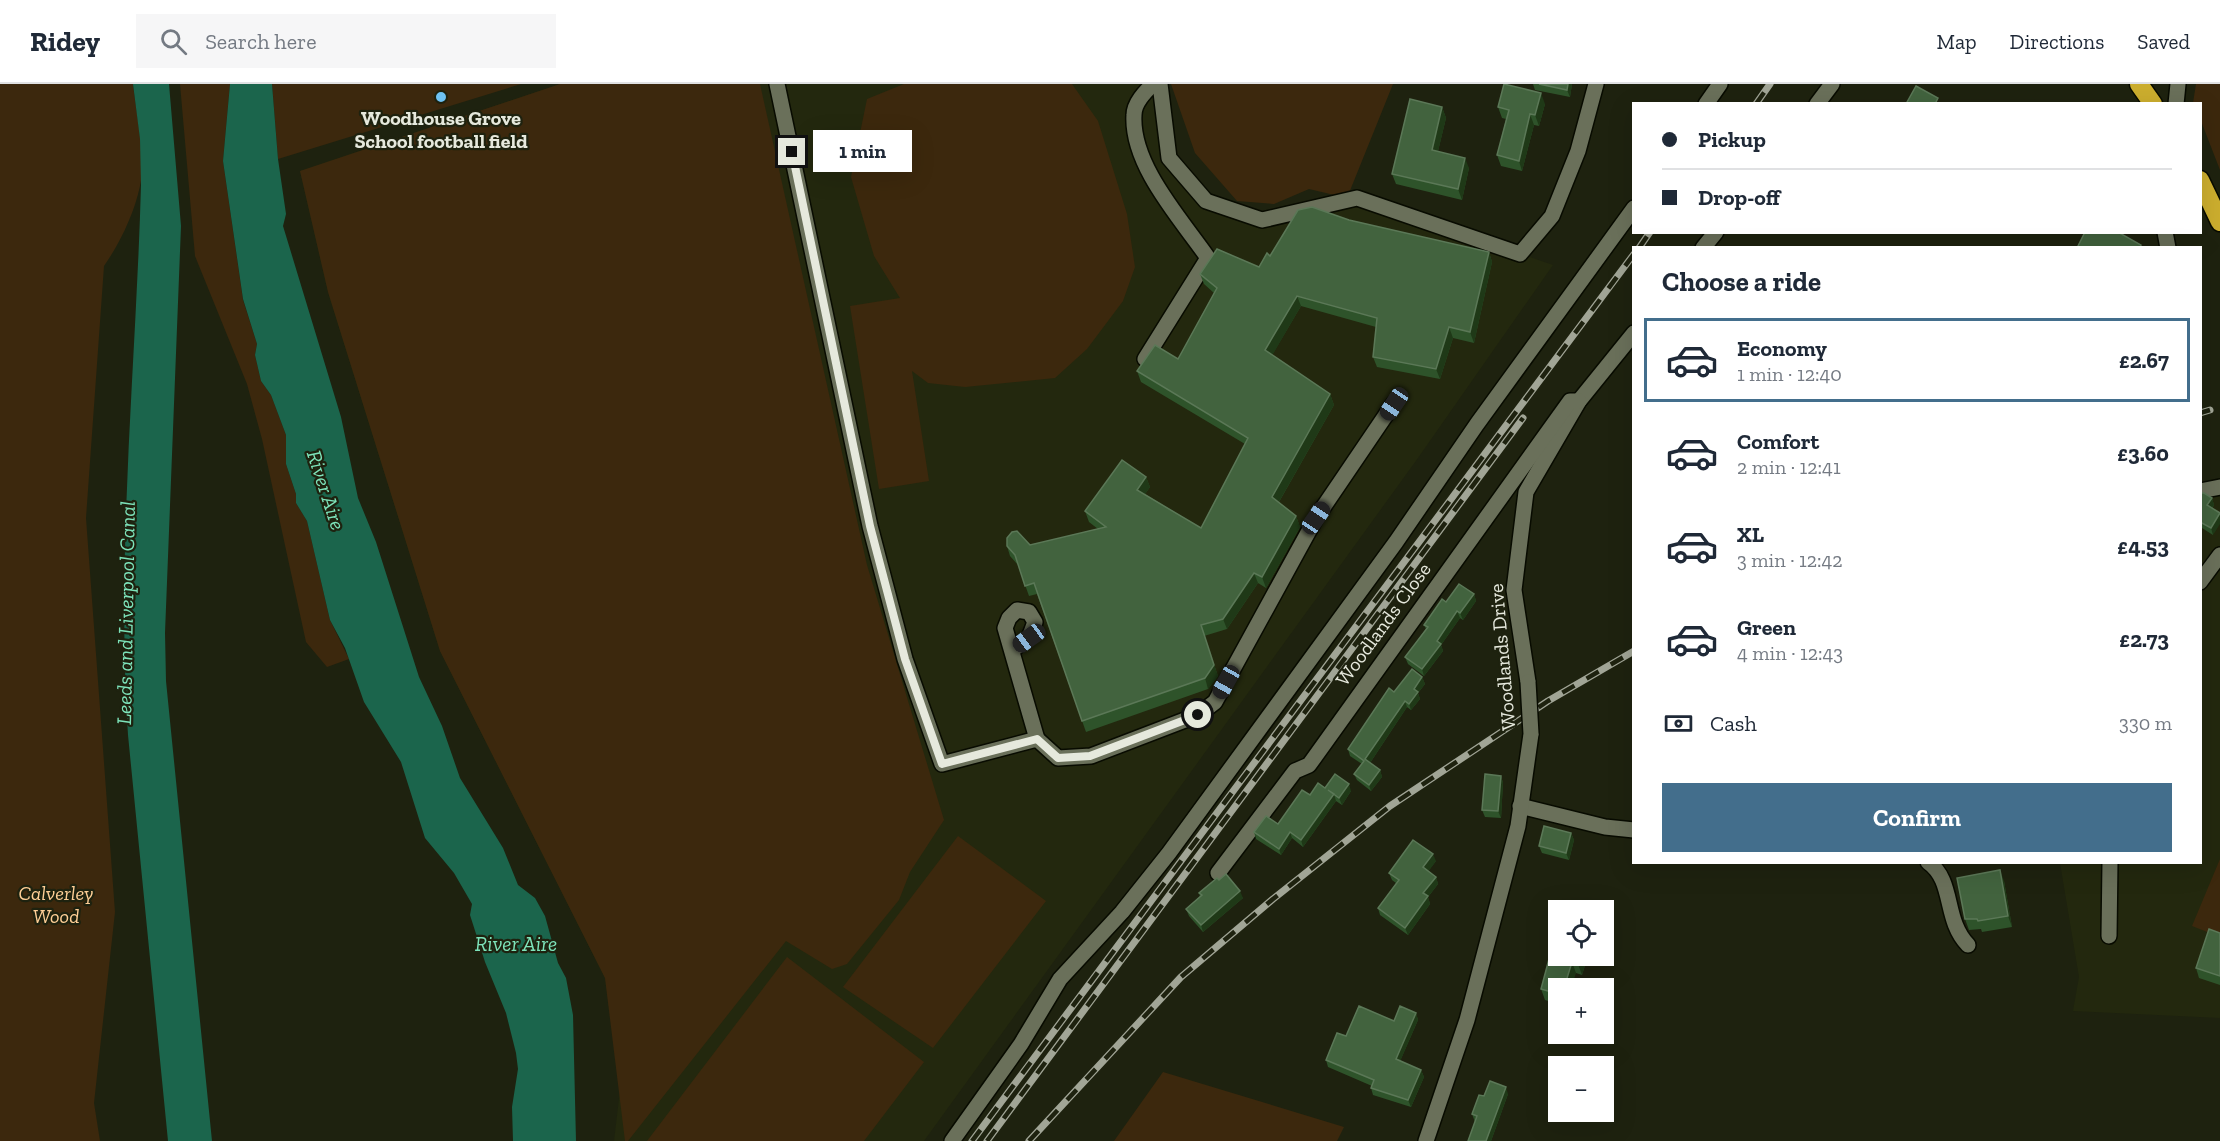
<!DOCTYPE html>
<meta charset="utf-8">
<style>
:root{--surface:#fff;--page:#f6f6f7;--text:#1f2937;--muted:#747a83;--line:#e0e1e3;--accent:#436e8c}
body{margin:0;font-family:"Zilla Slab",serif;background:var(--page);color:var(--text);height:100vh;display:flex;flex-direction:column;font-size:22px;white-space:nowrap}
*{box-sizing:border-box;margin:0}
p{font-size:20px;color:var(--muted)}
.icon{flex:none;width:33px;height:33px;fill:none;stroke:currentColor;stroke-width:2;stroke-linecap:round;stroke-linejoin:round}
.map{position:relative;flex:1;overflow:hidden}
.drawer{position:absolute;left:1632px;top:162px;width:570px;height:618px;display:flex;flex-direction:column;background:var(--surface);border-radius:0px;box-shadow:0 6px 24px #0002}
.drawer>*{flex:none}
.banner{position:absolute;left:1632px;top:18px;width:570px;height:132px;border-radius:0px;box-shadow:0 6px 24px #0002;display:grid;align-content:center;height:132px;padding:0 30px;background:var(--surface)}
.tools{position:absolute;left:1548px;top:816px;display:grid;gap:12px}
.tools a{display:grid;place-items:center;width:66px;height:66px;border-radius:0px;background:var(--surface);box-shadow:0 6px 24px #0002;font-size:30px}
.end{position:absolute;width:27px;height:27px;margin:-14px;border:8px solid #e6e9dd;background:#111;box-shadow:0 0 0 3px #111}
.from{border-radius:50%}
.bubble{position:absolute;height:42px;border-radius:0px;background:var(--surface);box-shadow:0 6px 24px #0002;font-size:20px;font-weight:700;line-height:42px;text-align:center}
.car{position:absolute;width:18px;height:36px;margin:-18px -9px;border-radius:8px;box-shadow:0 0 4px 2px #0007;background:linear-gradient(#222 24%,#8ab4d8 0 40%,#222 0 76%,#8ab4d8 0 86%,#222 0)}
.banner b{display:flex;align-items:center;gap:21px;height:57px;font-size:22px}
.banner b+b{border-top:2px solid var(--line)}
.banner i{width:15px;height:15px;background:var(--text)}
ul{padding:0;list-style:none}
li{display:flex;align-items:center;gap:18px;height:84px;margin:0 12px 9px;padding:0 18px;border:3px solid transparent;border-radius:0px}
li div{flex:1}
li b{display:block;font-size:22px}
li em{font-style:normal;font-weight:700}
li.active{border-color:var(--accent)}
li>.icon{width:54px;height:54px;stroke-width:1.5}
h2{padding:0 30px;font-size:27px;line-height:72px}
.pay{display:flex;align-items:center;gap:15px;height:66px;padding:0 30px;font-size:22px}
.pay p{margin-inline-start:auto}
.primary-button{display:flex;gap:12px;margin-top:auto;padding:12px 30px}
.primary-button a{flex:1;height:69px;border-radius:0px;background:var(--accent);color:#fff;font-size:24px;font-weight:700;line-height:69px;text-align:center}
header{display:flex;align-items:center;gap:36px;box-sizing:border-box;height:84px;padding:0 30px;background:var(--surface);border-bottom:2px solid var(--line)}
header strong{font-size:28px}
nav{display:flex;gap:33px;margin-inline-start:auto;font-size:21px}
.search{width:420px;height:54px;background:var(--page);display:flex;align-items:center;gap:15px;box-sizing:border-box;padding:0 21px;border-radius:0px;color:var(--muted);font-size:22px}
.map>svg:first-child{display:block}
.built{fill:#23280e}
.green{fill:#3c280d}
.water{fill:#1b654c}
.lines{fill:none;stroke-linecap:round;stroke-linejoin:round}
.minor-casing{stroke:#080b00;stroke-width:18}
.highway-casing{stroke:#080b00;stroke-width:21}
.minor{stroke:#6a705a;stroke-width:15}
.highway{stroke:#ccae2e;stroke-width:18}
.rail-casing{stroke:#a1a596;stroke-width:7}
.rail{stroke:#1e220f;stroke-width:4.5;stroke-dasharray:14;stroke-linecap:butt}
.minor-bridge-casing{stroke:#080b00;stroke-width:18;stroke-linecap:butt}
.minor-bridge{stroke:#6a705a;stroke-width:15}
.wall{fill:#2e532a}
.shaded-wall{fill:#1f3917}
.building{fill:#42633e;stroke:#5b7857;stroke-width:1.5}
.route{stroke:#e6e9dd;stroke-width:8}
.poi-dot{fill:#6ec2f3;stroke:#1e220f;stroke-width:2}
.labels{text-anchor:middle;stroke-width:4.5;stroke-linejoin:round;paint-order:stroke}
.poi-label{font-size:20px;font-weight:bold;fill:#e6e9dd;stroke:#1e220f}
.street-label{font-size:20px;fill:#e6e9dd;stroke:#1e220f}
.park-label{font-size:20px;font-style:italic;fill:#ffcf96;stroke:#1e220f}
.water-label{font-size:21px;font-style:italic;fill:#7de3ba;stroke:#1e220f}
</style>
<header>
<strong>Ridey</strong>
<div class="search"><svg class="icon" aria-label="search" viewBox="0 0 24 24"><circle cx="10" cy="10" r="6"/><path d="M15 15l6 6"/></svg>Search here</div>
<nav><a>Map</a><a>Directions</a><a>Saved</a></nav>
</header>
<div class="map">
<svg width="2220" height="1057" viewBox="0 0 2220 1057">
<rect width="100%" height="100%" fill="#1e220f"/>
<g class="built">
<path d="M560,0h600l9,74 37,43 56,19 95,-22 196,67 -135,193 -494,683h-310l6,-51 -15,-112 -165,-327 -112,-359 -28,-121z"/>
<path d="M2220,397v537l-147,-7 6,-34 -19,-114 140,-1 1,-376z"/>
</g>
<g class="green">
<path d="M0,0h133c3,27 13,76 7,102 -6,28 -20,57 -36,80l-18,252 29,394 -21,191 6,38h-100z"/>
<path d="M180,0h50l-7,77 20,139 14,44 -2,11 6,26 10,14 15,40v29l10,30v9l11,18 23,99 19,39 -22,8 -21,-25 -44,-203 -15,-55 -52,-128z"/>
<path d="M272,0h249l-243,75z"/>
<path d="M560,0h200l107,481 77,255 -34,52 -11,28 -52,64 -15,5 -46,-28 -158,200h-3l-20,-163 -165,-327 -112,-359 -28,-121z"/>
<path d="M904,0h168l26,37 29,93 8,53 -12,34 -36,48 -32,29 -90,9 -37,-4 -16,-12 17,110 -50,8 -29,-183 50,-8 -26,-42 -23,-79 16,-78z"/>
<path d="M1171,0h222l-46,114 -38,-9 -35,15 -37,-3 -42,-48z"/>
<path d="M2196,0h24v86l-19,-49 -1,-17 -7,-1z"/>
<path d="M958,752l88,65 -113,147 -90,-61z"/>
<path d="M2220,775v78l-28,-11z"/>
<path d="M787,873l137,105 -60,79h-217z"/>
<path d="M1163,988l181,55 -7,14h-223z"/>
</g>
<g class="water">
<path d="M133,0h36l12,142 -16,407 1,48 46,460h-44l-40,-406c-12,-183 8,-368 13,-550l-1,-46z"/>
<path d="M230,0h42l6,75 8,55 -3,12 58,191 17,81 18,44 43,135 23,49 18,52 43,70 15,37 17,13 10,18 13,47 8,15 7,37 3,126h-63l-1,-34 6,-38 -2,-16 -10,-40 -21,-51 -15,-47 2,-11 -18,-31 -29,-35 -24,-76 -37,-60 -19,-54 -15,-28 -23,-99 -11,-18v-9l-10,-30v-29l-15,-40 -10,-14 -6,-26 2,-11 -14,-45 -20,-138z"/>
</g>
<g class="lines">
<g class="minor-casing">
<g id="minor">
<path d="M777,0l93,442 35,133 37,105 95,-25 21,19 33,-2 107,-41 17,-13 101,-184 78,-115"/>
<path d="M1160,0l9,74 37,43 56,19 95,-22 163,56 32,-38 26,-65 18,-67"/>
<path d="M1706,20l14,-20"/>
<path d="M1817,20l15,-20"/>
<path d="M2176,20l2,-20"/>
<path d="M2165,148l3,16"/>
<path d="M1703,164l13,-16"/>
<path d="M1145,275l63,-101c-27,-39 -77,-93 -74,-143 0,-12 11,-23 19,-31"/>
<path d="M2200,407l20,-4"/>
<path d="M2200,498l20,-27"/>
<path d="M1012,566l17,-12 6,-16 -6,-10 -12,-2 -8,8 -4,10 32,111"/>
<path d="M1528,598l-14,-92 12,-98 53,-91 55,-68"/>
<path d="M1520,722l85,21 29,3"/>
<path d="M1928,778c27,19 15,57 40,83"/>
<path d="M1218,789l77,-102 14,-6 261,-364h9"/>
<path d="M2109,852l1,-74"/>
<path d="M952,1057l69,-97 39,-65 62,-67 47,-59 227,-311 81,-118 157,-216"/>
<path d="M1426,1057l41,-121 51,-194 13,-92"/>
</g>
</g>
<g class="highway-casing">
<g id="highway">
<path d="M2139,0l14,20"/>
<path d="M2200,96l20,42"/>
</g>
</g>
<use href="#minor" class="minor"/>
<use href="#highway" class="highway"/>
<g class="rail-casing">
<g id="rail">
<path d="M1756,20l14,-20"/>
<path d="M1639,164l11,-16"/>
<path d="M2200,329l10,-3"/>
<path d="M972,1057l662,-887"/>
<path d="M987,1057l536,-723"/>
<path d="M1029,1057l152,-164 92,-78 117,-93 158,-105 86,-50"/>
</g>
</g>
<use href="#rail" class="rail"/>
<g class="minor-bridge-casing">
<path id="minor-bridge" d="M1528,598l3,52"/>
</g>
<use href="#minor-bridge" class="minor-bridge"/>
</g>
<g class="wall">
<path d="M1533,0h39l-2,13 -35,-7z"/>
<path d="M1545,20l-6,22 -5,-1 -12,46 -21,-5 -4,-11 9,-36 -4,-1 -4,-11z"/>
<path d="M1442,23l4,11 -8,33 31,17 -7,32 -66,-16 -4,-10z"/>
<path d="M1349,136l140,32 3,10 -18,81 -21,-5 -13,41 -63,-12 -4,-10 3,-30 -75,-21 -29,49 58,39 4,11 -55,97 17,14 4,11 -34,61 -8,-5 -31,46 -23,7 14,40 -10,13 -122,43 -49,-138 -8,2 -11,-31 -8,-9 -3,-10 23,-1 68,-16 -9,-7 -4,-11 61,-34 4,10 -5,7 56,34 44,-84 -104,-62 -4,-11 41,-12 36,-66 -10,-9 -4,-10 59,-7 11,-11z"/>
<path d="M2200,409l12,5 2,7 -2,4 1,26 -11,-7 -2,2z"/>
<path d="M1474,510l2,7 -13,19 -3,-2 -19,27 2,6 -19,25 -16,-12 -3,-7 21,-28 -2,-4 22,-23z"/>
<path d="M1422,593l3,7 -7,9 2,6 -9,11 -4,-3 -37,56 10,7 2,7 -11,14 -14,-11 -3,-6 8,-10 -12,-8 -2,-7 46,-57z"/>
<path d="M1501,692l2,7 -2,35 -16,-1 -3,-7z"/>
<path d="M1325,704l26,3 -9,14 -6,-4 -33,46 -11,-9 -11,17 -25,-16 -2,-7 24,-8 32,-29z"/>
<path d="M1571,749l3,7 -5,20 -27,-7 -3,-7z"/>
<path d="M1436,777l-8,10 8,6 2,7 -10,13 2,7 -22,31 -28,-20 -2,-7 18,-25 -4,-3 -3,-7z"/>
<path d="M1219,796l24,18 -40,34 -14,-16 -3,-7 14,-12 -1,-4z"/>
<path d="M2004,797l8,46 -30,5 -1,-3 -12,1 -4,-11z"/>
<path d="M2220,849v52l-21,-7 -3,-10z"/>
<path d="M1558,872h30l-6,19 -6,-2 -18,15v16l-13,-4 -4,-11z"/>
<path d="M1416,929l2,7 -18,41 21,9 3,7 -13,30 -38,-12 -2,-7 1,-2 -44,-19 -2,-7 20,-24z"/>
<path d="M1508,1010l-17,47h-23l7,-19 -3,-8 12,-18z"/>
</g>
<g class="shaded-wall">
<path d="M1568,0h4l-2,13 -3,-7z"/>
<path d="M1541,9l4,11 -6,22 -4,-11z"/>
<path d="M1442,23l4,11 -10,42 -4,-10z"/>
<path d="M1530,30l4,11 -12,46 -3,-10z"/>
<path d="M1465,74l4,10 -7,32 -4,-11z"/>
<path d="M1489,168l3,10 -18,81 -4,-11z"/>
<path d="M1297,212l4,10 -32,55 -4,-11z"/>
<path d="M1449,243l4,11 -13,41 -4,-10z"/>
<path d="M1330,310l4,11 -58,102 -4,-10z"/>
<path d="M1146,393l4,10 -9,13 -4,-10z"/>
<path d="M2212,414l2,7 -5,7 -2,-7z"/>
<path d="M2220,429v11l-7,11 -2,-7z"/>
<path d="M1296,432l4,11 -34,61 -4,-11z"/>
<path d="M1254,489l4,10 -31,46 -4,-10z"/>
<path d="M1474,510l2,7 -13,19 -3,-7z"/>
<path d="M1457,527l3,7 -19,27 2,6 -19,25 -2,-7 15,-28z"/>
<path d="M1204,552l14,40 -10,13 -3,-11z"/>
<path d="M1422,593l3,7 -7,9 2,6 -9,11 -2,-6 5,-15z"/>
<path d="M1405,617l2,6 -39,59 -3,-7z"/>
<path d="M1380,686l2,7 -11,14 -2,-6z"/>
<path d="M1501,692l2,7 -2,35 -3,-7z"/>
<path d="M1349,700l2,7 -9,14 -3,-7z"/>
<path d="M1334,710l2,7 -33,46 -2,-7z"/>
<path d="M1290,748l2,6 -11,17 -2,-6z"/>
<path d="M1571,749l3,7 -5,20 -3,-7z"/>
<path d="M1433,770l3,7 -10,14 -3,-8z"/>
<path d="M2000,786l4,11 8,46 -4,-11z"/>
<path d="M1436,793l2,7 -10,13 2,7 -22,31 -3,-7 18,-35z"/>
<path d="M1240,807l3,7 -40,34 -2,-7z"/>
<path d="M1581,872h7l-6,19 -4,-11z"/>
<path d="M1572,878l4,11 -5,15h-7z"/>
<path d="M1416,929l2,7 -20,46 -2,-7z"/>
<path d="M1421,986l3,7 -13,30 -3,-7z"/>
<path d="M1506,1003l2,7 -17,47h-5z"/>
</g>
<g class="building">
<path d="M1504,0l37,9 -6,22 -5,-1 -11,47 -22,-6 12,-45 -11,-3z"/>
<path d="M1539,0h29l-1,6z"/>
<path d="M1916,2l22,12 -3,6h-29z"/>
<path d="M1410,15l32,8 -10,43 33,8 -7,31 -66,-15z"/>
<path d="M1312,123l37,13 140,32 -19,80 -21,-5 -13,42 -63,-12 4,-39 -80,-22 -32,54 65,44 -58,103 24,19 -34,61 -8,-4 -31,46 -22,6 13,40 -9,13 -123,43 -48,-138 -9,3 -10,-31 -8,-9v-8l5,-6 5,-1 13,14 76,-18 -21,-16 37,-51 24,17 -9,13 64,38 47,-90 -111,-67 18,-26 23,14 39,-71 -17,-14 17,-25 42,18 8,-14 3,3 28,-46z"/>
<path d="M2085,148h33l23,13 -1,3h-63z"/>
<path d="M2200,409h4l8,5 -5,7 13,8 -9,15 -11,-6z"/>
<path d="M1459,500l15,10 -14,19 -3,-2 -20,30 4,3 -19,25 -17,-12 23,-30 -4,-2 18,-26 4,3z"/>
<path d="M1412,585l10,8 -8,12 4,3 -9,12 -4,-3 -40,58 15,11 -11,15 -15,-11 10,-13 -16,-12 41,-61 5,4z"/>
<path d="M1335,690l14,10 -10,14 -11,-8 6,4 -33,46 -11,-8 -11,17 -25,-17 12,-16 12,8 24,-34 8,5 8,-12 7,5z"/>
<path d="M1485,690l16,2 -3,35 -16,-1z"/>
<path d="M1544,742l27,7 -5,20 -27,-7z"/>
<path d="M1413,756l20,14 -10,13 13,10 -13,16 5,3 -23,32 -27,-20 21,-28 -10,-7z"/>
<path d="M2000,786l8,46 -30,5 -1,-2h-12l-8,-41z"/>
<path d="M1226,790l14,17 -39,34 -15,-16 16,-14 -3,-2 18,-15 2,2z"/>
<path d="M2209,845l11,4v43l-24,-8z"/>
<path d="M1558,855v17h23l-3,8 -6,-2 -8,26h-6v6l-17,-5 12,-45 4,1z"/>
<path d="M1359,922l35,15 6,-15 16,7 -20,46 25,11 -13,30 -37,-12 3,-8 -48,-20 11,-27 9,3z"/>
<path d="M1490,997l16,6 -20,54h-18l9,-25 -5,-2 7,-19 5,1z"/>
</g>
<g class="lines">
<path class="route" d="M792,68l78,374 35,133 37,105 95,-25 21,19 32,-2 108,-41"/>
</g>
<circle class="poi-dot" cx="441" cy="13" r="6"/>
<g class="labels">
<g class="poi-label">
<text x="441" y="41">Woodhouse Grove<tspan x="441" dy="23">School football field</tspan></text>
</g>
<g class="street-label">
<text transform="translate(1383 540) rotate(-54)" y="7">Woodlands Close</text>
<text transform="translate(1502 573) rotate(-95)" y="7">Woodlands Drive</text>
</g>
<g class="park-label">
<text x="56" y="816">Calverley<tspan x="56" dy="23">Wood</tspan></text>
</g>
<g class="water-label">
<text transform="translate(326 406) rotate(72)" y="7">River Aire</text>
<text transform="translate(126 529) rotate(-89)" y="7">Leeds and Liverpool Canal</text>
<text x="516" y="867">River Aire</text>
</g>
</g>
</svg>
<div class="tools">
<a><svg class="icon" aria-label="locate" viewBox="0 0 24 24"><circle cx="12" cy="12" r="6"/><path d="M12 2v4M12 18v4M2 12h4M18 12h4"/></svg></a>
<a>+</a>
<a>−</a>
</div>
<i class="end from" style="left:1198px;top:631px"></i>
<i class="end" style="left:792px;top:68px"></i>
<div class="bubble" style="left:813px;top:46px;width:99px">1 min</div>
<i class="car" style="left:1394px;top:320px;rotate:214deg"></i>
<i class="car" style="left:1316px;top:434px;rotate:34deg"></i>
<i class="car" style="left:1029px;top:554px;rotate:234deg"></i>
<i class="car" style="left:1226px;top:598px;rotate:209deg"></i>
<div class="banner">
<b><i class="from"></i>Pickup</b>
<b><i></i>Drop-off</b>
</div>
<section class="drawer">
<h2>Choose a ride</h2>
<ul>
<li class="active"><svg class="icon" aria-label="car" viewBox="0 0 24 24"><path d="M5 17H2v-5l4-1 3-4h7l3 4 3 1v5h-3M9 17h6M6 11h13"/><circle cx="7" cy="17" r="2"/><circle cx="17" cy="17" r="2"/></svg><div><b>Economy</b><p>1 min · 12:40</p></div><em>£2.67</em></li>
<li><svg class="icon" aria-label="car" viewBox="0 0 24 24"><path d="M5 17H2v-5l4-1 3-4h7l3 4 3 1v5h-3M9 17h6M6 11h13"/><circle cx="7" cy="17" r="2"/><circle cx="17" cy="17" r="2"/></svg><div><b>Comfort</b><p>2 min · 12:41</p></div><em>£3.60</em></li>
<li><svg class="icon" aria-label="car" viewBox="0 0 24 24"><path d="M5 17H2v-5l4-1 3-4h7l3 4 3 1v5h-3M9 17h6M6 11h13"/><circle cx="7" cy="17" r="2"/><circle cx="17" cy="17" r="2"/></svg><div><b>XL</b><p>3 min · 12:42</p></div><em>£4.53</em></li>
<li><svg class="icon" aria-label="car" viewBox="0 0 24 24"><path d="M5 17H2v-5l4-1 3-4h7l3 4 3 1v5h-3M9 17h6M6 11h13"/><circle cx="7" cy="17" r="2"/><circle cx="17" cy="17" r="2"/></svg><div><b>Green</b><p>4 min · 12:43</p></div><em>£2.73</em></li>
</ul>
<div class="pay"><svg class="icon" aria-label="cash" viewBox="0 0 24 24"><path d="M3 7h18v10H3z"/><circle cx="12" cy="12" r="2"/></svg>Cash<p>330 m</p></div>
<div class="primary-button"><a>Confirm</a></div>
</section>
</div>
